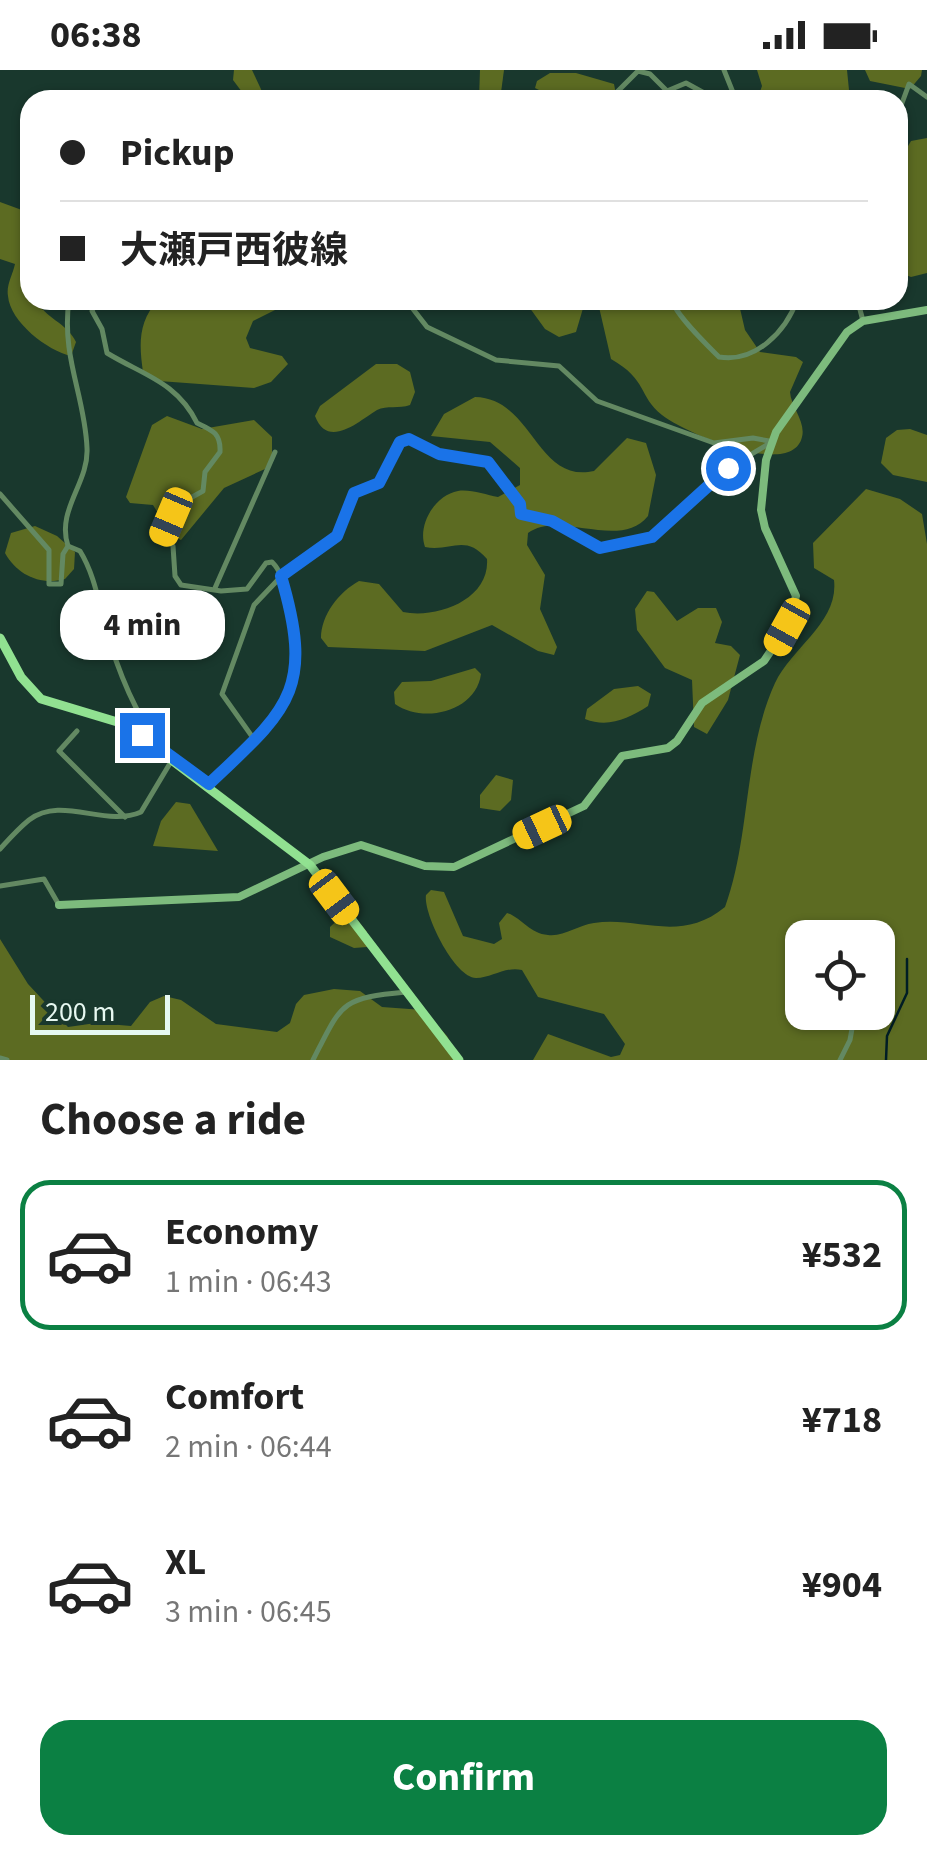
<!DOCTYPE html>
<meta charset="utf-8">
<style>
:root{--surface:#fff;--page:#f2f2f2;--text:#222;--muted:#767676;--line:#e0e0e0;--accent:#0b8043}
body{margin:0;font-family:"Source Sans 3","Noto Sans JP",sans-serif;background:var(--page);color:var(--text);height:100vh;display:flex;flex-direction:column;font-size:38px;white-space:nowrap}
*{box-sizing:border-box;margin:0}
p{font-size:32px;color:var(--muted)}
.icon{flex:none;width:55px;height:55px;fill:none;stroke:currentColor;stroke-width:2;stroke-linecap:round;stroke-linejoin:round}
.map{position:relative;height:990px;overflow:hidden}
.panel{display:flex;flex-direction:column;background:var(--surface);flex:1}
.panel>*{flex:none}
.guide{position:absolute;left:20px;top:20px;width:888px;height:220px;border-radius:30px;box-shadow:0 2px 8px #0004;display:grid;align-content:center;height:220px;padding:0 40px;background:var(--surface)}
.tools{position:absolute;left:785px;top:850px;display:grid;gap:20px}
.tools a{display:grid;place-items:center;width:110px;height:110px;border-radius:20px;background:var(--surface);box-shadow:0 2px 8px #0004;font-size:50px}
.scale{position:absolute;left:30px;bottom:25px;width:140px;box-sizing:border-box;padding-left:10px;border:5px solid #e7f8f1;border-top:0;font-size:28px;line-height:35px;white-space:nowrap;color:#e7f8f1;-webkit-text-stroke:8px #19382d;paint-order:stroke}
.end{position:absolute;width:45px;height:45px;margin:-22px;border:12px solid #1a73e8;background:#fff;box-shadow:0 0 0 5px #fff}
.from{border-radius:50%}
.bubble{position:absolute;height:70px;border-radius:30px;background:var(--surface);box-shadow:0 2px 8px #0004;font-size:32px;font-weight:700;line-height:70px;text-align:center}
.car{position:absolute;width:30px;height:60px;margin:-30px -15px;border-radius:12px;box-shadow:0 0 8px 2px #0007;background:linear-gradient(#f5c518 24%,#345 0 40%,#f5c518 0 76%,#345 0 86%,#f5c518 0)}
.guide b{display:flex;align-items:center;gap:35px;height:95px;font-size:38px}
.guide b+b{border-top:2px solid var(--line)}
.guide i{width:25px;height:25px;background:var(--text)}
ul{padding:0;list-style:none}
li{display:flex;align-items:center;gap:30px;height:150px;margin:0 20px 15px;padding:0 20px;border:5px solid transparent;border-radius:30px}
li div{flex:1}
li b{display:block;font-size:38px}
li em{font-style:normal;font-weight:700}
li.on{border-color:var(--accent)}
li>.icon{width:90px;height:90px;stroke-width:1.5}
h2{padding:0 40px;font-size:45px;line-height:120px}
.cta{display:flex;gap:20px;margin-top:auto;padding:20px 40px}
.cta a{flex:1;height:115px;border-radius:30px;background:var(--accent);color:#fff;font-size:40px;font-weight:700;line-height:115px;text-align:center}
.status{display:flex;justify-content:space-between;align-items:center;height:70px;padding:0 50px;background:var(--surface);direction:ltr}
.status svg{height:28px;fill:currentColor}
.map>svg:first-child{display:block}
.forest{fill:#5c6b22;fill-rule:evenodd}
.lines{fill:none;stroke-linecap:round;stroke-linejoin:round}
.stream{stroke:#001d25;stroke-width:2.5}
.street{stroke:#638962;stroke-width:5}
.secondary{stroke:#7dbb7d;stroke-width:8}
.primary{stroke:#91e191;stroke-width:9}
.route{stroke:#1a73e8;stroke-width:12}
</style>
<div class="status"><b>06:38</b><svg viewBox="0 0 49 12"><path d="M0 12V9h3v3zM5 12V6h3v6zM10 12V3h3v9zM15 12V0h3v12zM26 1h20v11H26zM47 4h2v5h-2z"/></svg></div>
<div class="map">
<svg width="927" height="990" viewBox="0 0 927 990">
<rect width="100%" height="100%" fill="#19382d"/>
<g class="forest">
<path d="M234,0h18l14,30h-18l-15,-20z"/>
<path d="M480,0h24l-4,30h-21z"/>
<path d="M757,0h90l3,30h-93l5,-14z"/>
<path d="M865,0h57l-1,6 -11,13 -40,-8z"/>
<path d="M550,3h26l38,11 3,16h-58l-24,-12 2,-7z"/>
<path d="M927,68v135l-16,4 -13,-5v-109l13,-22z"/>
<path d="M0,132l30,11v87h6c9,18 31,23 40,42l-5,14c-23,-5 -61,-34 -63,-60 -2,-11 5,-22 7,-32l-15,-5z"/>
<path d="M158,230h137l-42,21 -7,17 4,10 32,8 6,8 -17,18 -17,6 -95,-7 -16,-9c-4,-28 -5,-50 15,-72z"/>
<path d="M524,230h214l7,30 15,22 36,5 7,5 -13,30c1,15 16,30 12,45 -10,43 -119,-5 -140,-22 -24,-19 -14,-35 -51,-56l-12,-52 -15,-2 -8,27 -17,5 -14,-8z"/>
<path d="M376,294h21l13,8 5,20 -5,13c-11,4 -23,0 -33,5 -18,11 -49,40 -62,6l5,-10z"/>
<path d="M475,327c58,1 61,87 119,74l33,-33 19,5 10,32 -8,41c-28,35 -88,-6 -120,17l-1,12 18,30 -5,34 17,38 -3,8 -16,-4 -46,-26 -67,26 -97,-4 -7,-9c0,-23 18,-46 38,-57l20,3 24,28c33,7 87,-12 84,-53 -22,-26 -36,-7 -62,-12 -8,-22 10,-52 33,-56 12,-2 28,4 40,6l22,-12v-17l-30,-26 -59,-6 13,-22z"/>
<path d="M167,346l35,13 52,-9 18,17v20l-7,12 -41,19 -43,52 -9,-4 -19,-31 -23,-2 -4,-6 26,-72z"/>
<path d="M910,359l17,6v47l-34,-7 -12,-12 5,-25 11,-8z"/>
<path d="M866,419l34,10 22,15 5,30v516h-394l15,-26 63,23 9,-2 5,-11 -21,-30 -66,-17 -16,-27c-17,-4 -30,8 -46,8 -22,-1 -53,-65 -50,-83l5,-5 13,2 19,44 31,8 8,-5 -3,-16 8,-10c15,5 23,21 41,22 16,2 30,-10 46,-12 45,-7 86,21 131,-16 26,-71 18,-154 50,-224 17,-36 64,-61 59,-103l-20,-12 -1,-25zM802,868h76v74h-76z"/>
<path d="M35,456l22,10 18,16 -1,17 -9,10c-24,7 -48,-4 -60,-26l6,-20z"/>
<path d="M647,521l7,1 23,29 21,-13h18l6,14 -7,21 16,3 9,9 -12,45 -21,34 -13,-7 -2,-47 -27,-12 -28,-38 -2,-21z"/>
<path d="M475,598l6,6c-5,38 -58,50 -86,30l-1,-12 8,-10 29,-1z"/>
<path d="M638,616l13,8 -3,12c-20,13 -40,22 -63,13l2,-10 27,-20z"/>
<path d="M496,705l17,5 -2,20 -11,11 -20,-3v-13z"/>
<path d="M176,732l14,2 28,47 -65,-5 8,-25z"/>
<path d="M344,844l12,4 11,14v15l-13,1 -24,-11v-10z"/>
<path d="M0,869l28,45 40,43 28,-4 35,3 19,-24 14,-6 17,4 35,24 61,8 13,-9 6,-19 8,-9 30,-6 26,2 22,16 41,3 24,26 13,24h-460z"/>
</g>
<g class="lines">
<path class="stream" d="M886,990l1,-24 20,-43v-34"/>
<g class="street">
<path d="M724,0l12,30"/>
<path d="M347,30h37"/>
<path d="M422,30h7"/>
<path d="M609,30l29,-29 12,3 17,17 19,-8 31,17"/>
<path d="M898,44l11,-30 18,13"/>
<path d="M898,72v16"/>
<path d="M97,230l-5,11 10,18 5,24c36,22 70,29 90,70 15,7 24,10 23,29l-15,20 -2,19 -27,15 -13,30 10,10 2,30 6,9 40,6 26,-2 19,-26 6,-1c10,10 12,23 15,36 15,54 9,102 -31,144"/>
<path d="M406,230l21,27 69,33 63,6 38,35 117,42 39,-5 16,3"/>
<path d="M627,230h6"/>
<path d="M672,230c3,14 34,44 47,57 37,6 67,-26 78,-57"/>
<path d="M828,230l5,5 25,-3 5,19"/>
<path d="M0,424l49,56v34h12l2,-30 5,-8c-12,-36 21,-63 19,-98 -2,-52 -26,-91 -18,-148"/>
<path d="M68,476l12,5c14,23 18,48 25,74 12,44 28,85 55,122"/>
<path d="M215,518l60,-136"/>
<path d="M77,661l-18,20 66,66"/>
<path d="M209,714l47,-42 -34,-48 32,-89 38,-40 45,-29 17,-43 30,-15 17,-36 8,-3 30,15 50,8 31,42 1,10 31,7 48,27 52,-11 63,-61 55,-33"/>
<path d="M0,779c9,-10 19,-21 29,-29 33,-25 76,8 112,-8l31,-52"/>
<path d="M0,816l44,-7 15,26"/>
<path d="M0,988l7,2"/>
<path d="M313,990c29,-57 27,-62 93,-68"/>
<path d="M840,990l10,-20 5,-28"/>
</g>
<path class="secondary" d="M59,835l180,-8 84,-40 38,-12 64,21 29,1 130,-61 38,-50 46,-8 9,-7 25,-38 62,-42 23,-34 9,-31 -31,-68 -4,-18 5,-50 10,-28 71,-100 16,-11 64,-11"/>
<path class="primary" d="M0,568l21,39 20,22 83,25 186,141 149,195"/>
</g>
<g class="lines">
<path class="route" d="M142,665l67,49c79,-75 106,-93 72,-208l56,-40 17,-43 25,-10 21,-41 9,-3 30,15 49,8 32,42 1,10 31,7 48,27 52,-11 76,-69"/>
</g>
</svg>
<div class="tools">
<a><svg class="icon" aria-label="locate" viewBox="0 0 24 24"><circle cx="12" cy="12" r="6"/><path d="M12 2v4M12 18v4M2 12h4M18 12h4"/></svg></a>
</div>
<div class="scale">200 m</div>
<i class="end from" style="left:728px;top:398px"></i>
<i class="end" style="left:142px;top:665px"></i>
<div class="bubble" style="left:60px;top:520px;width:165px">4 min</div>
<i class="car" style="left:171px;top:447px;rotate:203deg"></i>
<i class="car" style="left:787px;top:557px;rotate:209deg"></i>
<i class="car" style="left:542px;top:757px;rotate:245deg"></i>
<i class="car" style="left:334px;top:827px;rotate:143deg"></i>
<div class="guide">
<b><i class="from"></i>Pickup</b>
<b><i></i>大瀬戸西彼線</b>
</div>
</div>
<section class="panel">
<h2>Choose a ride</h2>
<ul>
<li class="on"><svg class="icon" aria-label="car" viewBox="0 0 24 24"><path d="M5 17H2v-5l4-1 3-4h7l3 4 3 1v5h-3M9 17h6M6 11h13"/><circle cx="7" cy="17" r="2"/><circle cx="17" cy="17" r="2"/></svg><div><b>Economy</b><p>1 min · 06:43</p></div><em>¥532</em></li>
<li><svg class="icon" aria-label="car" viewBox="0 0 24 24"><path d="M5 17H2v-5l4-1 3-4h7l3 4 3 1v5h-3M9 17h6M6 11h13"/><circle cx="7" cy="17" r="2"/><circle cx="17" cy="17" r="2"/></svg><div><b>Comfort</b><p>2 min · 06:44</p></div><em>¥718</em></li>
<li><svg class="icon" aria-label="car" viewBox="0 0 24 24"><path d="M5 17H2v-5l4-1 3-4h7l3 4 3 1v5h-3M9 17h6M6 11h13"/><circle cx="7" cy="17" r="2"/><circle cx="17" cy="17" r="2"/></svg><div><b>XL</b><p>3 min · 06:45</p></div><em>¥904</em></li>
</ul>
<div class="cta"><a>Confirm</a></div>
</section>
